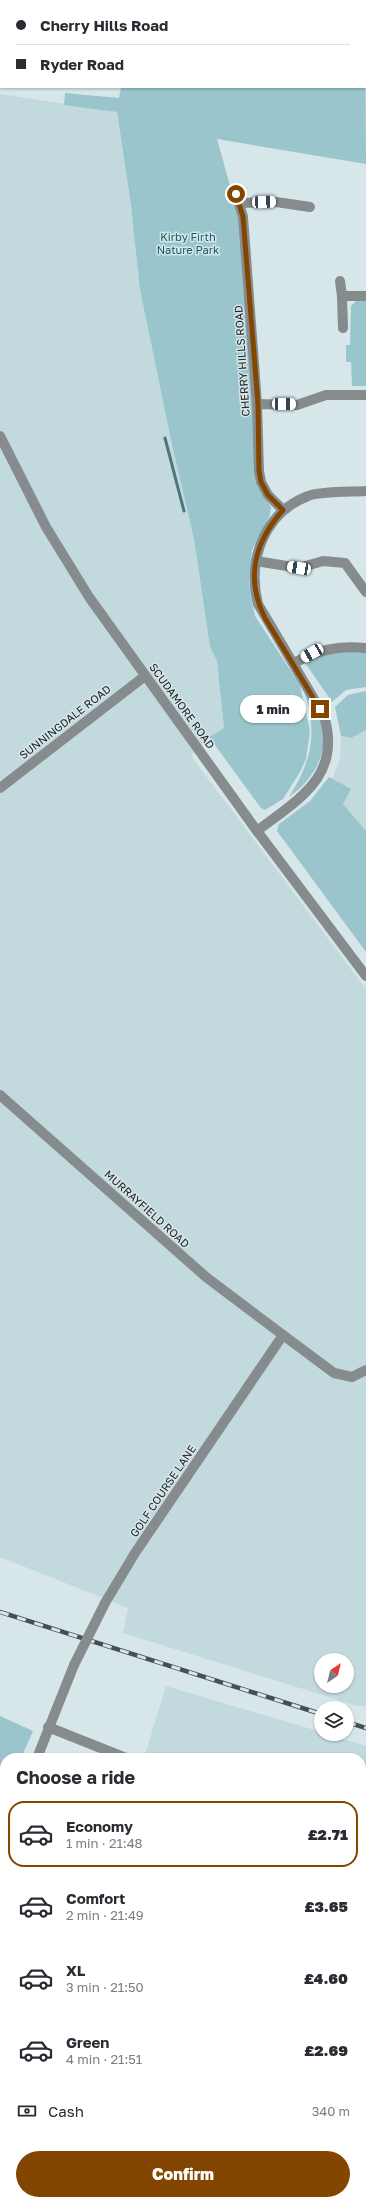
<!DOCTYPE html>
<meta charset="utf-8">
<style>
:root{--surface:#fff;--page:#f7f7f7;--text:#2b2b33;--muted:#7c7c81;--line:#e1e1e2;--accent:#824600}
body{margin:0;font-family:"Golos Text",sans-serif;background:var(--page);color:var(--text);height:100vh;display:flex;flex-direction:column;font-size:15px;white-space:nowrap}
*{box-sizing:border-box;margin:0}
p{font-size:13px;color:var(--muted)}
.icon{flex:none;width:22px;height:22px;fill:none;stroke:currentColor;stroke-width:2;stroke-linecap:round;stroke-linejoin:round}
.map{position:relative;flex:1;overflow:hidden}
.sheet{position:absolute;left:0px;top:1753px;width:366px;height:452px;display:flex;flex-direction:column;background:var(--surface);border-radius:16px 16px 0 0;box-shadow:0 1px 3px #0004}
.sheet>*{flex:none}
.hud{position:absolute;left:0px;top:0px;width:366px;height:88px;box-shadow:0 1px 3px #0004;display:grid;align-content:center;height:88px;padding:0 16px;background:var(--surface)}
.needle{width:26px;rotate:35deg}
.controls{position:absolute;left:314px;top:1653px;display:grid;gap:8px}
.controls a{display:grid;place-items:center;width:40px;height:40px;border-radius:50%;background:var(--surface);box-shadow:0 1px 3px #0004;font-size:20px}
.end{position:absolute;width:18px;height:18px;margin:-9px;border:5px solid #824600;background:#fff;box-shadow:0 0 0 2px #fff}
.from{border-radius:50%}
.bubble{position:absolute;height:28px;border-radius:14px;background:var(--surface);box-shadow:0 1px 3px #0004;font-size:13px;font-weight:800;line-height:28px;text-align:center}
.car{position:absolute;width:12px;height:24px;margin:-12px -6px;border-radius:5px;box-shadow:0 0 3px 1px #0007;background:linear-gradient(#fff 24%,#345 0 40%,#fff 0 76%,#345 0 86%,#fff 0)}
.hud b{display:flex;align-items:center;gap:14px;height:38px;font-size:15px}
.hud b+b{border-top:1px solid var(--line)}
.hud i{width:10px;height:10px;background:var(--text)}
ul{padding:0;list-style:none}
li{display:flex;align-items:center;gap:12px;height:66px;margin:0 8px 6px;padding:0 8px;border:2px solid transparent;border-radius:16px}
li div{flex:1}
li b{display:block;font-size:15px}
li em{font-style:normal;font-weight:800}
li.current{border-color:var(--accent)}
li>.icon{width:36px;height:36px;stroke-width:1.5}
h2{padding:0 16px;font-size:18px;line-height:48px}
.pay{display:flex;align-items:center;gap:10px;height:44px;padding:0 16px;font-size:15px}
.pay p{margin-inline-start:auto}
.button{display:flex;gap:8px;margin-top:auto;padding:8px 16px}
.button a{flex:1;height:46px;border-radius:24px;background:var(--accent);color:#fff;font-size:16px;font-weight:800;line-height:46px;text-align:center}
.map>svg:first-child{display:block}
.built{fill:#c2d9dd;fill-rule:evenodd}
.green{fill:#9ac5cd}
.lines{fill:none;stroke-linecap:round;stroke-linejoin:round}
.stream{stroke:#4e767e;stroke-width:3}
.minor{stroke:#868c8d;stroke-width:10}
.tertiary{stroke:#868c8d;stroke-width:10}
.primary{stroke:#3c4648;stroke-width:10}
.rail-casing{stroke:#484f50;stroke-width:4.5}
.rail{stroke:#d7e6e9;stroke-width:3;stroke-dasharray:9;stroke-linecap:butt}
.minor-bridge{stroke:#868c8d;stroke-width:10}
.route{stroke:#824600;stroke-width:5}
.labels{text-anchor:middle;stroke-width:3;stroke-linejoin:round;paint-order:stroke}
.park-label{font-size:11px;fill:#0e5c67;stroke:#d7e6e9}
.street-label{font-size:11px;fill:#202526;stroke:#d7e6e9}
</style>
<div class="map">
<svg width="366" height="2205" viewBox="0 0 366 2205">
<rect width="100%" height="100%" fill="#d7e6e9"/>
<g class="built">
<path d="M0,94l117,18 30,208 12,62 35,157 16,108 7,14 7,67 -15,9 -18,19 175,233v717h-8l-235,-73 5,-25 -128,-51zM321,1660h26v26h-26z"/>
<path d="M366,730v101l-23,-27 8,-15 -19,-10 8,-20 1,-23 10,2z"/>
<path d="M166,1686l155,46v2h6l39,12v132h-5v-120h-217z"/>
<path d="M207,2200h42l-3,5h-33z"/>
</g>
<g class="green">
<path d="M98,0h261l1,1h-256z"/>
<path d="M365,6l1,158 -149,-25 22,79 11,147 6,116 15,26 -1,8 -18,35 -3,32 2,15 4,19 45,69 10,46 -4,28 -6,13 -17,27 -18,11 -4,-2 -52,-71 15,-9 -7,-67 -7,-14 -16,-108 -23,-99 -31,-151 -9,-83 -14,-94 -53,-7 1,-12 54,5 2,-11h244z"/>
<path d="M356,301h10v85h-14l-1,-24h-5v-17h4l1,-39z"/>
<path d="M366,648v39l-20,3 -14,12 -28,-41 8,-8z"/>
<path d="M304,691c5,8 11,15 15,24 14,32 -4,64 -30,82 23,-37 29,-63 15,-106z"/>
<path d="M366,691v39l-15,8 -10,-2 -6,-29 13,-12z"/>
<path d="M329,777l22,12 -8,15 23,27v121l-89,-121 2,-7 31,-23z"/>
<path d="M0,1716l33,15 -12,27h-16v35l-5,11z"/>
<path d="M366,1910v42h-5v-41z"/>
</g>
<g class="lines">
<path class="stream" d="M165,438l19,73"/>
<g class="minor">
<path d="M235,190l8,27 14,187 2,67 2,11 7,13 15,15"/>
<path d="M240,203l36,-1 34,5"/>
<path d="M340,281l2,15"/>
<path d="M343,328l-1,-32h24"/>
<path d="M257,404l40,1 29,-10h40"/>
<path d="M256,561l43,7 24,-7 22,2 21,29"/>
<path d="M294,663c24,-13 45,-18 72,-15"/>
<path d="M0,788l145,-112"/>
<path d="M257,831c42,-32 85,-55 67,-115l-66,-112c-11,-44 6,-91 50,-108 12,-5 44,-4 58,-5"/>
<path d="M0,1095l206,182 77,58"/>
<path d="M105,1603l30,-50 148,-218 51,38 18,4 14,-7"/>
<path d="M48,1727l78,31"/>
<path d="M37,1758l37,-93"/>
<path d="M0,1899h5"/>
<path d="M0,1922h5"/>
<path d="M361,1958h5"/>
<path d="M0,2013l5,3"/>
<path d="M361,2047l5,2"/>
<path d="M361,2178l5,5"/>
<path d="M109,2200l4,5"/>
</g>
<path class="tertiary" d="M0,436l46,91 43,70 168,234 109,145"/>
<g class="primary">
<path d="M0,1855l5,1"/>
<path d="M361,1899h5"/>
</g>
<g class="rail-casing">
<g id="rail">
<path d="M0,1612l321,102"/>
<path d="M347,1722l19,6"/>
</g>
</g>
<use href="#rail" class="rail"/>
<path class="minor-bridge" d="M74,1665l31,-62"/>
</g>
<g class="lines">
<path class="route" d="M236,194l7,23 15,187 1,67 2,11 7,13 15,15c-29,33 -38,68 -18,108l55,91"/>
</g>
<g class="labels">
<g class="park-label">
<text x="188" y="241">Kirby Firth<tspan x="188" dy="13">Nature Park</tspan></text>
</g>
<g class="street-label">
<text transform="translate(242 361) rotate(-94)" y="4">CHERRY HILLS ROAD</text>
<text transform="translate(182 706) rotate(54)" y="4">SCUDAMORE ROAD</text>
<text transform="translate(65 722) rotate(-38)" y="4">SUNNINGDALE ROAD</text>
<text transform="translate(147 1209) rotate(42)" y="4">MURRAYFIELD ROAD</text>
<text transform="translate(163 1491) rotate(-56)" y="4">GOLF COURSE LANE</text>
</g>
</g>
</svg>
<div class="controls">
<a><svg class="needle" viewBox="-14 -14 28 28"><path d="M0-13l5 13h-10z" fill="#e53935"/><path d="M0 13l5-13h-10z" fill="#7c7c81"/></svg></a>
<a><svg class="icon" aria-label="layers" viewBox="0 0 24 24"><path d="M12 4l9 5-9 5-9-5zM3 14l9 5 9-5"/></svg></a>
</div>
<i class="end from" style="left:236px;top:194px"></i>
<i class="end" style="left:320px;top:709px"></i>
<div class="bubble" style="left:240px;top:695px;width:66px">1 min</div>
<i class="car" style="left:264px;top:202px;rotate:88deg"></i>
<i class="car" style="left:284px;top:404px;rotate:91deg"></i>
<i class="car" style="left:299px;top:568px;rotate:279deg"></i>
<i class="car" style="left:312px;top:653px;rotate:240deg"></i>
<div class="hud">
<b><i class="from"></i>Cherry Hills Road</b>
<b><i></i>Ryder Road</b>
</div>
<section class="sheet">
<h2>Choose a ride</h2>
<ul>
<li class="current"><svg class="icon" aria-label="car" viewBox="0 0 24 24"><path d="M5 17H2v-5l4-1 3-4h7l3 4 3 1v5h-3M9 17h6M6 11h13"/><circle cx="7" cy="17" r="2"/><circle cx="17" cy="17" r="2"/></svg><div><b>Economy</b><p>1 min · 21:48</p></div><em>£2.71</em></li>
<li><svg class="icon" aria-label="car" viewBox="0 0 24 24"><path d="M5 17H2v-5l4-1 3-4h7l3 4 3 1v5h-3M9 17h6M6 11h13"/><circle cx="7" cy="17" r="2"/><circle cx="17" cy="17" r="2"/></svg><div><b>Comfort</b><p>2 min · 21:49</p></div><em>£3.65</em></li>
<li><svg class="icon" aria-label="car" viewBox="0 0 24 24"><path d="M5 17H2v-5l4-1 3-4h7l3 4 3 1v5h-3M9 17h6M6 11h13"/><circle cx="7" cy="17" r="2"/><circle cx="17" cy="17" r="2"/></svg><div><b>XL</b><p>3 min · 21:50</p></div><em>£4.60</em></li>
<li><svg class="icon" aria-label="car" viewBox="0 0 24 24"><path d="M5 17H2v-5l4-1 3-4h7l3 4 3 1v5h-3M9 17h6M6 11h13"/><circle cx="7" cy="17" r="2"/><circle cx="17" cy="17" r="2"/></svg><div><b>Green</b><p>4 min · 21:51</p></div><em>£2.69</em></li>
</ul>
<div class="pay"><svg class="icon" aria-label="cash" viewBox="0 0 24 24"><path d="M3 7h18v10H3z"/><circle cx="12" cy="12" r="2"/></svg>Cash<p>340 m</p></div>
<div class="button"><a>Confirm</a></div>
</section>
</div>
